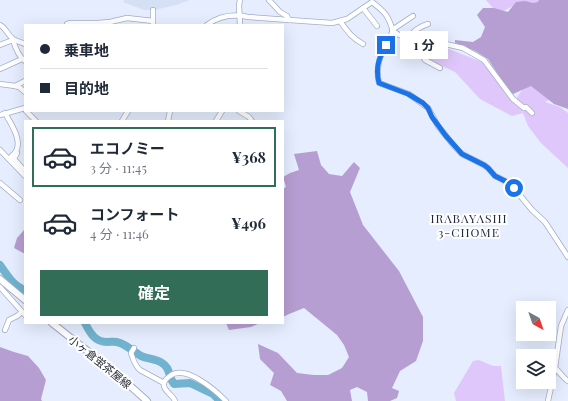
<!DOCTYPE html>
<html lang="ja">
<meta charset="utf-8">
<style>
:root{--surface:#fff;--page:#f2f2f3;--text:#1f2937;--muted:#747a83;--line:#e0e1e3;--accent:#316d57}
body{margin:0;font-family:"Playfair Display","Noto Sans JP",serif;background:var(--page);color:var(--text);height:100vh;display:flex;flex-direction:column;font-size:15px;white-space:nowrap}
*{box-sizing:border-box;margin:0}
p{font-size:13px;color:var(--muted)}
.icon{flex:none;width:22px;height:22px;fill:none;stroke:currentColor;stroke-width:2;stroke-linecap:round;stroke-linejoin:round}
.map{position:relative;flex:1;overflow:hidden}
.details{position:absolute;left:24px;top:120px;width:260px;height:204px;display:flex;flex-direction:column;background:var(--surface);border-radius:0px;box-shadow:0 4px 16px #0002}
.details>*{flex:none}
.banner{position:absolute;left:24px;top:24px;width:260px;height:88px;border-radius:0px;box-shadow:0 4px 16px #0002;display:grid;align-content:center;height:88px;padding:0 16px;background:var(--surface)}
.needle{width:26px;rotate:140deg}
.tools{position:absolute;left:516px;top:301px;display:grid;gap:8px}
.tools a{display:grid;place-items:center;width:40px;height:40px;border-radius:0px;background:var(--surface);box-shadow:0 4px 16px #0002;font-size:20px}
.end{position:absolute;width:18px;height:18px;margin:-9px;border:5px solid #1a73e8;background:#fff;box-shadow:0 0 0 2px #fff}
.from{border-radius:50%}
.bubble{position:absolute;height:28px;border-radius:0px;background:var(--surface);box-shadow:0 4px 16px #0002;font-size:13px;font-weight:700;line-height:28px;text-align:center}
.banner b{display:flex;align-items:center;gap:14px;height:38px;font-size:15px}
.banner b+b{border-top:1px solid var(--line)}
.banner i{width:10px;height:10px;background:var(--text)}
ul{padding:7px 0 0;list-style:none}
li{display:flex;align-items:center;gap:12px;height:60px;margin:0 8px 6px;padding:0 8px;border:2px solid transparent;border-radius:0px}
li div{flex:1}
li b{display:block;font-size:15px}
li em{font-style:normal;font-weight:700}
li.selected{border-color:var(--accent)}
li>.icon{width:36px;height:36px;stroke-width:1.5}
.action{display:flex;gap:8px;margin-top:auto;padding:8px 16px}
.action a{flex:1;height:46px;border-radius:0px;background:var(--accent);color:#fff;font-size:16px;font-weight:700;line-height:46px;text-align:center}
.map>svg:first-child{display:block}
.built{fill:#d6e0f5}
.green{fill:#e0c7fb}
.forest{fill:#b79ed2}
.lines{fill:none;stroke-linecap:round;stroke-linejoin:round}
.river{stroke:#71b2ce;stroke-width:8}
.minor-casing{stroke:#a3aec9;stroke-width:6}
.tertiary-casing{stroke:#a3aec9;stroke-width:8}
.minor{stroke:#fff;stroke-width:4.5}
.tertiary{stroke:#fff;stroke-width:6}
.route{stroke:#1a73e8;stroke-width:5}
.labels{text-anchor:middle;stroke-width:4;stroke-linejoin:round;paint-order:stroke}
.street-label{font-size:11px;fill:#232732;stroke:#fff}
.neighbourhood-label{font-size:12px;letter-spacing:1px;fill:#20293e;stroke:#fff}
</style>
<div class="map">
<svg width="568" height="401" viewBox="0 0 568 401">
<rect width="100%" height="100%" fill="#e5edfe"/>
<path class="built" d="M124,0h66l-14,5 -22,5h-10l-21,-8z"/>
<g class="green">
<path d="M486,0h82v87l-23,15 15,5 8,6v55l-27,-25 -13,-17 -5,-13 -11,3 -32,-17 -25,-27 -27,-13 -8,-12 21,-1 41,16 30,39 9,2 -5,-4 13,-19 3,-64 -21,-9 -13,7z"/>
<path d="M479,360l14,6h8l4,35h-49l-2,-8 19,-32z"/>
</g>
<g class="forest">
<path d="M539,0h29v109l-14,-5 -23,-18 -18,8 -5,-4 -20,-31 -13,-8 -20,-8v-3l18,2 8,-5 4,-10 -8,-12 6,-7h11l14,4 8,-10 9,-1 8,2 5,-1z"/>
<path d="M317,151l4,14 8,9 13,2 12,-14 6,6 -10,24 13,33 36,46 24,46v24l-7,20 -16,10 -8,17 7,3 -2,7 -7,3h-22l-1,-9 -10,-5 -7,3 2,11h-65l-6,-10 -11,-6 4,-12 -14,-14 -2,-15 20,9 19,20 17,2h14l14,-7 7,-11 -5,-12 -7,-10 -33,-27 -15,6 -6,3v-128l3,-2 -3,-10 7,-4 9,-3 -5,-16z"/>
<path d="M24,213l1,1v40l-11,-6 3,-10 7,-8z"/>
<path d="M226,323h34l-9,4 -22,3z"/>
<path d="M0,347l14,5 14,4 11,12 7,12 -5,19 1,2h-42z"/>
</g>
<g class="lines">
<g class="river">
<path d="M0,265c7,10 13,21 25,25"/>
<path d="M85,323c5,10 10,19 22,19 5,0 8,-1 13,1 8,3 14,9 21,13 7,3 15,3 21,7 9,5 6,14 12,21l16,-1 23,11 7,7"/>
</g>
<g class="minor-casing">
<g id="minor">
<path d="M240,0l-1,5 1,20"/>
<path d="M269,0l11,12 7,4 2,4"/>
<path d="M363,8l14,18"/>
<path d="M153,10v15"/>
<path d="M340,21c8,11 11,16 23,23"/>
<path d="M0,25c6,3 7,9 12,13 3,3 9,4 13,6"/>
<path d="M67,25v-1l4,-1h27l12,-1 17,-4 26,3"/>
<path d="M207,25c12,-9 27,-11 41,-8l84,6 15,-4 25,-17c13,10 16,13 21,29"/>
<path d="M392,30l21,-14"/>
<path d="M409,37c5,-6 11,-11 19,-13"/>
<path d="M418,43l1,6 6,11 15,8"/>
<path d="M0,45l13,-5c2,7 5,16 12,21"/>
<path d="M0,69l22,-10"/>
<path d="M0,84l15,2 10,-5"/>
<path d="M15,86l4,1 6,5"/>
<path d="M26,111l10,10"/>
<path d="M239,111l10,6 3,4"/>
<path d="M5,113c5,9 16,25 12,36 -1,4 -6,7 -8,10"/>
<path d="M532,113l-6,-6 -2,1 -11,-9 -29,-39 -21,-12 -22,-5 -20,2 -12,-8 -10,-2 -6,-4c-9,18 -19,31 -14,52l30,11 19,14 10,18 17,21 7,7 22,11 4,3 7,8 12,6 7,6 18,22 13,12 23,35"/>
<path d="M0,115l25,-7"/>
<path d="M122,121l6,-10"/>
<path d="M168,121l2,-10"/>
<path d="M216,121l6,-10"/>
<path d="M0,150l25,26"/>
<path d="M17,153l-3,6 9,10"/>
<path d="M0,183l20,17"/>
<path d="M0,287l25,28"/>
<path d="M5,330l4,-10 8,-4 5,-4"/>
<path d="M134,348l-3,5c2,6 4,13 9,17l24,13"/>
<path d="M555,368c5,4 8,10 13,13"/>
<path d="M175,401c-2,-6 -10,-9 -11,-15 -1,-4 3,-8 6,-10 15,-12 45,14 56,25"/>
<path d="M548,401l7,-33 6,-42 7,-16"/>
</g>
</g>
<g class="tertiary-casing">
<g id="tertiary">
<path d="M0,279l25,21"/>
<path d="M52,323l66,52 29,26"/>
</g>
</g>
<use href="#minor" class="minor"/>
<use href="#tertiary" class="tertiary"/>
</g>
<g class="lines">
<path class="route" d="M386,45c-7,13 -11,23 -7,38l29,11 15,9 5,5 4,9 14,19 16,18 22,11 4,3 7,8 12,6 7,6"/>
</g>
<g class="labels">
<g class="street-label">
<text transform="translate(100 362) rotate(39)" y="4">小ヶ倉蛍茶屋線</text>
</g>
<g class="neighbourhood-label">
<text x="469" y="223">IRABAYASHI<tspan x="469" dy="14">3-CHOME</tspan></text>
</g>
</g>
</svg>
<div class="tools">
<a><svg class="needle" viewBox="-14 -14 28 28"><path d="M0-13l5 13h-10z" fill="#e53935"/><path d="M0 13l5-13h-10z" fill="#747a83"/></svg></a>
<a><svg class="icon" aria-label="layers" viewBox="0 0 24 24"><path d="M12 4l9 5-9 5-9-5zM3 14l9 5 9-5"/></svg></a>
</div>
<i class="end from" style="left:514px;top:188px"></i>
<i class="end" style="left:386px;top:45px"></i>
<div class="bubble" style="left:400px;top:31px;width:48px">1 分</div>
<div class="banner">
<b><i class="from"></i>乗車地</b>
<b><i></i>目的地</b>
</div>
<section class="details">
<ul>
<li class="selected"><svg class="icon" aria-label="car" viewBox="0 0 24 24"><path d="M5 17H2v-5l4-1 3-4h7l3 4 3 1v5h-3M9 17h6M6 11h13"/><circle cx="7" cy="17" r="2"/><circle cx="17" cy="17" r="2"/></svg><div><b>エコノミー</b><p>3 分 · 11:45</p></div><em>¥368</em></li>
<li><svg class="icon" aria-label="car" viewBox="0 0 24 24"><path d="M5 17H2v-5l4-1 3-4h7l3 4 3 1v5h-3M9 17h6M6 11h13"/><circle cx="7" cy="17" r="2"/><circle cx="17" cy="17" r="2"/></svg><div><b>コンフォート</b><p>4 分 · 11:46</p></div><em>¥496</em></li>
</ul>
<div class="action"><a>確定</a></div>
</section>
</div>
